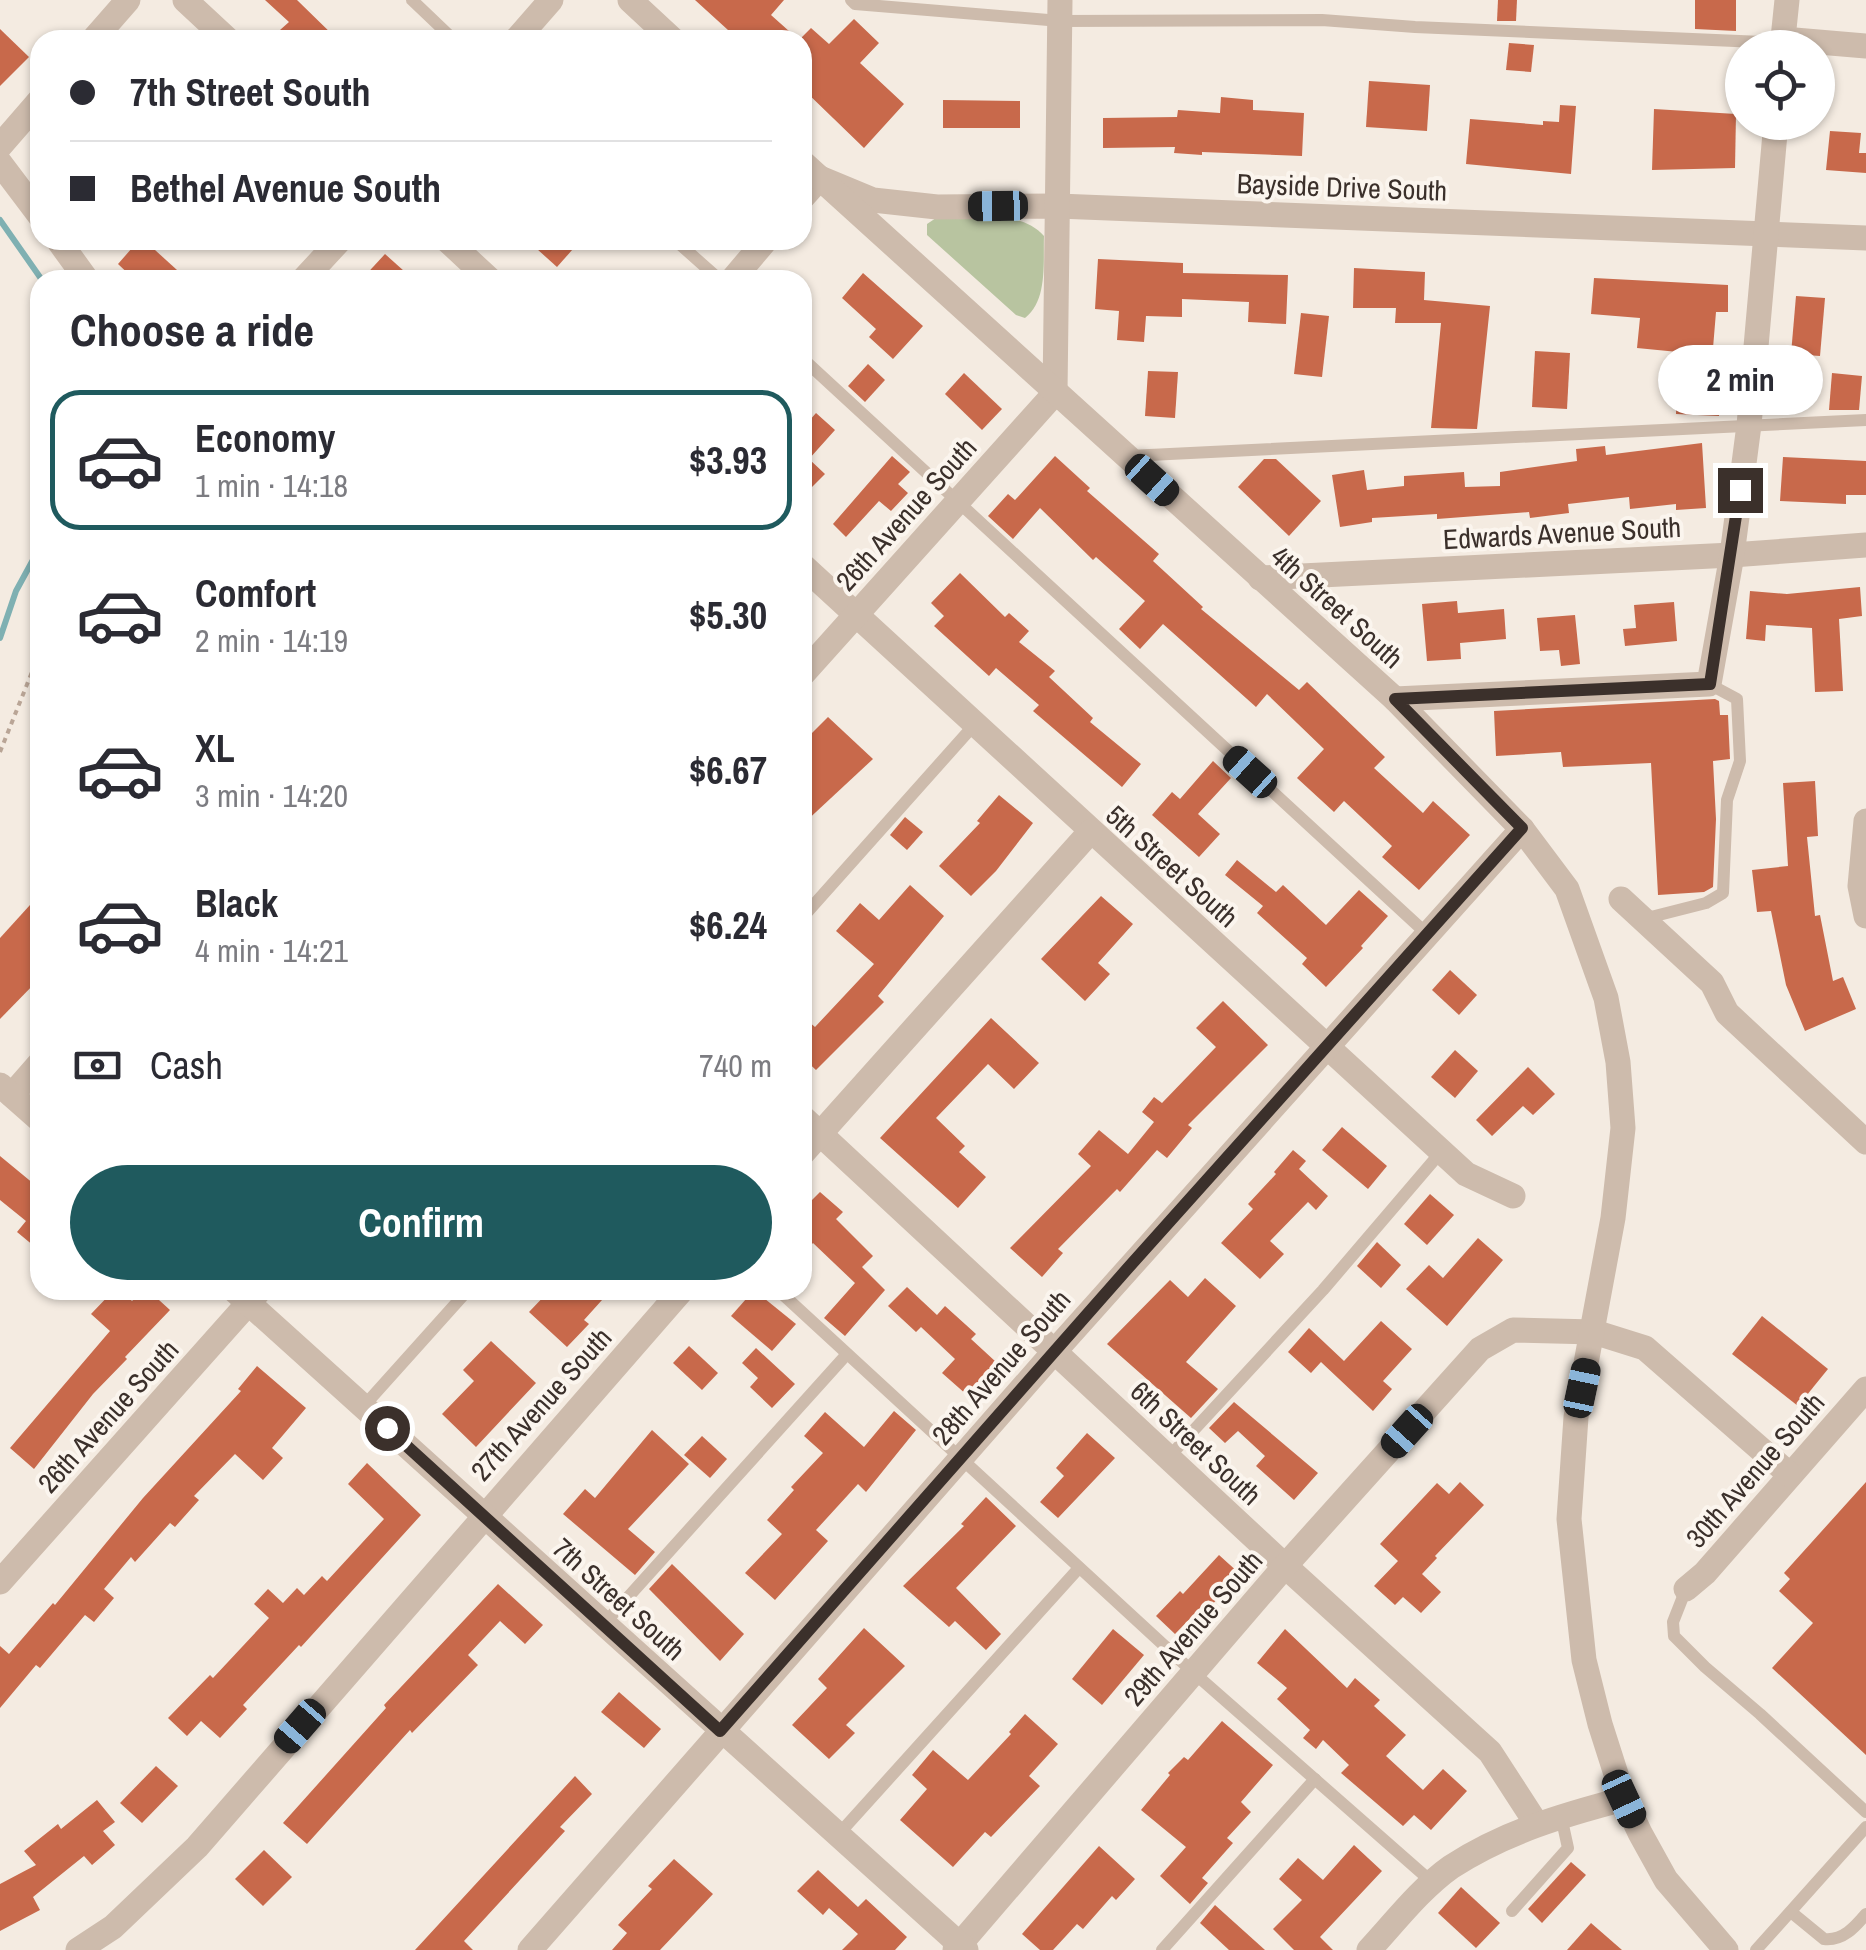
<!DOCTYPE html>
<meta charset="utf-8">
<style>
:root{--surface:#fff;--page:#f2f2f3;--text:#2b2b33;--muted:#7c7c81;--line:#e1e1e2;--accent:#1f5a5e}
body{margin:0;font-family:"Archivo Narrow",sans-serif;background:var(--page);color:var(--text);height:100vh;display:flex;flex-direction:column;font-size:38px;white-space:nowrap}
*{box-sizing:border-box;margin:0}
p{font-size:32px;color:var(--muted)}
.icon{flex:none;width:55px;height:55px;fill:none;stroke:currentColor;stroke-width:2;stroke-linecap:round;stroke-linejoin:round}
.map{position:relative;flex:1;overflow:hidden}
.side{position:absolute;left:30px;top:270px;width:782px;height:1030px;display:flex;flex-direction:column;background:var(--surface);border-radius:30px;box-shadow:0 2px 8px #0004}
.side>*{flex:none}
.guide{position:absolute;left:30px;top:30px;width:782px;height:220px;border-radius:30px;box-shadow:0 2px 8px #0004;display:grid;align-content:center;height:220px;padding:0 40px;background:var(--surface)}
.buttons{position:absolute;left:1725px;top:30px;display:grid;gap:20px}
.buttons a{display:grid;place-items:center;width:110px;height:110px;border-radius:50%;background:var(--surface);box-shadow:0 2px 8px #0004;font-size:50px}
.end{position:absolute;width:45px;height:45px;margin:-22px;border:12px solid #3b302b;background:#fff;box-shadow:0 0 0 5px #fff}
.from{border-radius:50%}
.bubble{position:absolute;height:70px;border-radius:35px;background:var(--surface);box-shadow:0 2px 8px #0004;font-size:32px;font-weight:800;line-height:70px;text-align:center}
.car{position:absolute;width:30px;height:60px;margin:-30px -15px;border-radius:12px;box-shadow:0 0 8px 2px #0007;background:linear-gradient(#222 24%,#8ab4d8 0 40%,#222 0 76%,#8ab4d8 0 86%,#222 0)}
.guide b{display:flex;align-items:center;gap:35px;height:95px;font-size:38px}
.guide b+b{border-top:2px solid var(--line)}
.guide i{width:25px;height:25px;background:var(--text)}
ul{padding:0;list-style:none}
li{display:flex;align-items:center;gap:30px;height:140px;margin:0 20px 15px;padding:0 20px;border:5px solid transparent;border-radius:30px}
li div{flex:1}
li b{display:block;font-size:38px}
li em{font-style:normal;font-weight:800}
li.selected{border-color:var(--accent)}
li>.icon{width:90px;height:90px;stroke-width:1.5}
h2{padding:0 40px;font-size:45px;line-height:120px}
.pay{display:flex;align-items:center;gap:25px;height:110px;padding:0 40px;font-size:38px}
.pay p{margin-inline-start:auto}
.button{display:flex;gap:20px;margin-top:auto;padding:20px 40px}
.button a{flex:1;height:115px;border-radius:60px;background:var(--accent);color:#fff;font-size:40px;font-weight:800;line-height:115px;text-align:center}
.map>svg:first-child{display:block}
.green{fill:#b8c4a0}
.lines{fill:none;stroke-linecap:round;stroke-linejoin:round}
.stream{stroke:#7fb0b2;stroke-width:6}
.building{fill:#c8694b}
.path{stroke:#b9a596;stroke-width:4;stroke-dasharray:5 5;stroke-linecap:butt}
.service{stroke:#cdbbac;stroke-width:12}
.minor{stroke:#cdbbac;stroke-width:25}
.tertiary{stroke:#cdbbac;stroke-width:25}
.route{stroke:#3b302b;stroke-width:12}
.labels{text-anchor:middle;stroke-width:8;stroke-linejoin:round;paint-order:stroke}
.street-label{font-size:28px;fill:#3b302b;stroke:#fbf5ee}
</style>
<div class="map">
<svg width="1866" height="1950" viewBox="0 0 1866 1950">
<rect width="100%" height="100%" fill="#f4ebe1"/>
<path class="green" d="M936,218c34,0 84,-10 108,18 -1,25 4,65 -19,82l-9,-3 -89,-80v-11z"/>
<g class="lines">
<g class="stream">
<path d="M0,220l42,60"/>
<path d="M0,638l16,-47 24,-44"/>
</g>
</g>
<g class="building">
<path d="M265,0h32l41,40h-48l-10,-10 9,-8z"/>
<path d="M695,0h89l-13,15 28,25h-60z"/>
<path d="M1498,0h19l-1,21h-19z"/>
<path d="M1695,0h41v31l-41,-2z"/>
<path d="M854,19l25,24 -19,20 44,41 -40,44 -62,-60v-51l9,-9 18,16z"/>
<path d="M0,29l29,28 -29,29z"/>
<path d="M1509,43l25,2 -3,27 -25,-2z"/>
<path d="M1369,81l61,4 -3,46 -61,-4z"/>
<path d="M1221,97l32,3v10l51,3 -2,43 -100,-4v3l-28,-2 1,-6 -72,1v-30l74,-1 1,-7 42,3z"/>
<path d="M943,100l77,1v27h-77z"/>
<path d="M1560,105l16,1 -5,68 -105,-10 4,-45 73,6v-4l16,1z"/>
<path d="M1654,109l82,5 -1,54 -83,2z"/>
<path d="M1830,131l31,2 -2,20h7v20l-40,-3z"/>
<path d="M139,240h5l44,40h-53l-17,-16z"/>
<path d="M527,240h54l-24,27z"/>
<path d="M385,254l29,26h-53z"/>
<path d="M1098,259l85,4v10l105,2 -2,49 -38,-2 1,-20 -67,-3v18l-36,-1 -2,26 -27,-2 2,-29 -24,-2z"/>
<path d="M1354,268l71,4 -1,28 66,6 -13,123 -46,-1 10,-105h-46l1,-15h-43z"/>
<path d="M863,273l60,53 -30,33 -24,-22 7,-8 -34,-31z"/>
<path d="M1594,278l134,7v27h-12l-6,72h10l-1,32 -43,-2 2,-62 -41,-4 3,-30 -49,-4z"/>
<path d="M1796,296l29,2 -5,58 -29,-2z"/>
<path d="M1301,313l28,3 -7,61 -28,-3z"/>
<path d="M1535,351l35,2 -3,56 -35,-2z"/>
<path d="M868,364l17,16 -20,22 -17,-16z"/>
<path d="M1148,371l30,1 -3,46 -30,-2z"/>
<path d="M964,373l38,36 -20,21 -37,-36z"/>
<path d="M1832,373l30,3 -3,34h-30z"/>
<path d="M816,413l19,17 -26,29 16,15 -23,23v-68z"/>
<path d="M1702,443l4,65 -30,2v-6l-46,5 -1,-12 -61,7 1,9 -39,5 -1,-6 -92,7v-5l-65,4v4l-32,5 -8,-52 32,-5 3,20 37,-4v-10l60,-4 1,15 35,-1v-14l77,-11 -1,-12 29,-3 1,9z"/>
<path d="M892,456l18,16 -12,12 10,9 -17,18 -12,-10 -33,36 -13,-13z"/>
<path d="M1055,456l35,32 -3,3 72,63 -6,7 50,46 -2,2 98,81 8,-8 78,75 -11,11 49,45 10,-12 37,34 -51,55 -37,-33 10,-11 -48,-45 -10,11 -37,-34 27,-29 -57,-55 -11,13 -93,-83 -23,25 -21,-20 26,-28 -49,-44 -3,3 -53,-52 -27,31 -25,-23 20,-22 7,6z"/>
<path d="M1783,457l83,4v34h-20v9l-66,-3z"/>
<path d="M1264,459h12l45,42 -32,35 -51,-49z"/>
<path d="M960,573l45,44 4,-4 20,18 -10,11 36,29 -6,6 44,41 -3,4 51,42 -19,23 -89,-76 6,-6 -43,-37 -7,8 -55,-50 10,-10 -13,-13z"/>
<path d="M1860,587l2,29 -23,3 4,72 -28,1 -3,-64 -46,-3 -1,16 -19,-2 4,-48 37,3z"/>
<path d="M1457,601l1,12 46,-4 2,30 -46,4 1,16 -34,2 -5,-57z"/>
<path d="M1674,602l3,39 -52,5 -2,-17 13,-1 -2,-23z"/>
<path d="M1575,615l5,49 -19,2 -2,-16 -19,1 -3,-33z"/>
<path d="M1715,699l4,2 1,14h8l2,44 -17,2 3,58 -3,68 -9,5 -46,3 -7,-132 -88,4 -2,-15 -65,4 -2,-45z"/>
<path d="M828,717l45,42 -71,66v-82z"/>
<path d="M1213,761l18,17 -33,36 22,20 -21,23 -47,-42 20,-23 8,7z"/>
<path d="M1815,781l3,55 -11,1 8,79 5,-1 13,66 10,-4 13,32 -51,22 -19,-46 -15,-74 -14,1 -5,-42 36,-4 -5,-83z"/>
<path d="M999,795l34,28 -37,48 -25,25 -32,-30 41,-43 -3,-2z"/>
<path d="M905,817l18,15 -16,18 -17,-15z"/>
<path d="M1237,860l39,32 7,-7 43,40 33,-35 29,26 -27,30 2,2 -37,39 -24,-23 5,-6 -50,-45 6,-7 -38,-31z"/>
<path d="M910,885l34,31 -66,80 6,6 -68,68 -14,-13v-41l13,11 59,-63 -38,-33 24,-28 19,17z"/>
<path d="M40,894v84l-40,41v-81z"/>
<path d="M1101,896l32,28 -35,39 12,11 -25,27 -44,-42z"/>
<path d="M1450,970l27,25 -18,20 -27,-25z"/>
<path d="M1223,1001l45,44 -80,80 4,3 -25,30 -10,-8 -37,42 -3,-3 -59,60 5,4 -21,24 -32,-29 81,-82 -13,-12 21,-24 29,24 26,-32 -12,-10 12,-15 8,6 54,-56 -20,-19z"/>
<path d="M991,1018l48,45 -25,26 -26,-25 -52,54 29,28 -6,6 27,25 -28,31 -78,-70z"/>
<path d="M1455,1050l23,21 -23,27 -24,-21z"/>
<path d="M1528,1067l27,27 -22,21 -10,-9 -31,30 -16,-16z"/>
<path d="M1342,1127l45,39 -19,23 -46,-39z"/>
<path d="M1293,1150l13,11 -7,8 29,27 -12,14 -8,-8 -38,39 14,13 -24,25 -39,-36 32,-34 -5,-5 28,-30 -2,-2z"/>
<path d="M0,1156l40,33v62l-23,-19 9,-11 -26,-21z"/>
<path d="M820,1192l23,20 -7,7 37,37 -11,11 23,23 -40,46 -21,-18 31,-35 -42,-40 -2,2 -9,-8v-27z"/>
<path d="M1430,1194l24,21 -27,30 -23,-21z"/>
<path d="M1478,1238l25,22 -56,66 -41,-37 23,-24 14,13z"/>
<path d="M1377,1242l24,23 -20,23 -24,-22z"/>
<path d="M1205,1278l31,28 -50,56 32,27 -27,29 -84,-74 63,-64 18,17z"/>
<path d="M907,1287l30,28 8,-9 31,28 -5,5 25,23 -29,33 -25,-22 13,-14 -34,-32 -5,5 -28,-26z"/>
<path d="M114,1290h7l11,11 11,-11h5l22,20 -45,47 2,2 -34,35 -59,75 -24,-21 100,-117 -19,-17z"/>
<path d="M550,1290h61l-27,30 5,4 -22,23 -38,-35z"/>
<path d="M754,1290l42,34 -24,27 -41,-35z"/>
<path d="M1762,1316l66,53 -30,37 -66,-52z"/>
<path d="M1381,1321l31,28 -29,32 9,8 -19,22 -52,-49 -10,11 -23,-21 21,-24 35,33z"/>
<path d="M491,1341l45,42 -60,64 -34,-33 32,-33 -11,-11z"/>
<path d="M689,1346l29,27 -16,17 -29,-27z"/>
<path d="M756,1348l39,36 -23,24 -22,-21 8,-9 -16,-15z"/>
<path d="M257,1366l49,42 -34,40 11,10 -20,22 -28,-26 -41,42 5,4 -24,27 -5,-4 -35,39 -4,-5 -27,32 10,9 -20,24 -9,-7 -45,53 -4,-3 -36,43v-62l9,8 44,-51 2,2 88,-107 98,-107 -3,-2z"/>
<path d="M1234,1402l84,71 -24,27 -38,-34 9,-10 -27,-25 -13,12 -16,-15z"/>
<path d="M894,1411l22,19 -50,62 -8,-8 -42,46 12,11 -53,59 -30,-27 37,-39 -15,-14 27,-30 -3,-3 32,-34 -19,-17 21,-24 39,35z"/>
<path d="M652,1430l37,34 -61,65 27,23 -20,23 -72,-61 22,-25 10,9z"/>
<path d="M1087,1433l28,25 -57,60 -18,-16 24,-26 -8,-8z"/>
<path d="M702,1436l25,23 -17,19 -26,-23z"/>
<path d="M367,1463l54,52 -120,132 -2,-2 -56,60 4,4 -27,29 -19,-17 -14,15 -19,-18 42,-43 3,3 56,-60 -15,-14 14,-15 15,14 14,-15 7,7 18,-19 5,5 57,-62 -36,-35z"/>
<path d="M1460,1482l24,23 -49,51 2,2 -15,16 19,18 -20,21 -18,-16 -8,8 -21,-19 24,-25 -18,-17 57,-61 12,11z"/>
<path d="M1866,1482v273l-94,-87 41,-45 -34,-32 11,-12 -6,-6z"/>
<path d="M986,1497l30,29 -60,62 45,46 -15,16 -31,-29 -6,6 -46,-41 61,-60 -3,-2z"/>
<path d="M1219,1555l21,19 -30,33 -5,-4 -30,31 -19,-18 24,-25 3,3z"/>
<path d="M672,1564l72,70 -24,27 -71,-72z"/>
<path d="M498,1584l45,41 -18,19 -25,-23 -32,34 10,10 -66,68 -2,-3 -103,114 -24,-21 103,-115 -2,-3z"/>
<path d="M864,1628l41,38 -59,59 9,8 -26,26 -37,-34 35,-37 -9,-9z"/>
<path d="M1113,1629l31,26 -42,50 -30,-26z"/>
<path d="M1285,1629l62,59 8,-10 25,22 -6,6 32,29 -20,21 37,34 20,-21 24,22 -36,39 -17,-15 -11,11 -62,-53 8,-8 -26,-25 -7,9 -13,-11 7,-8 -33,-31 10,-11 -30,-25z"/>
<path d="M619,1692l42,37 -17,19 -43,-36z"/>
<path d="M1025,1714l33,30 -29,32 11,10 -49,51 -6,-5 -32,35 -53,-47 27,-31 -15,-14 21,-25 35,30 43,-46 -2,-2z"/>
<path d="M1222,1721l51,44 -32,37 10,10 -24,26 6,5 -31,35 6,5 -18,21 -30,-28 26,-29 -45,-37 29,-35 -2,-2 16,-16 4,3z"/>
<path d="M156,1766l22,20 -36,37 -22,-20z"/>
<path d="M575,1776l17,18 -32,33 5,4 -101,110 9,9h-58z"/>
<path d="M97,1800l18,22 -12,9 12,14 -23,20 -8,-9 -51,41 7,13 -40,21v-47l36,-19 -12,-14 34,-27 3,5z"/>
<path d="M1354,1845l28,26 -62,66 13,13h-39l-21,-21 29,-29 -23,-21 19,-21 25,22z"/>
<path d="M1099,1846l36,33 -19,21 -4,-4 -29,33 -6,-5 -24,26h-13l-18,-16z"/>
<path d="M264,1850l28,27 -29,29 -28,-27z"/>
<path d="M674,1859l39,35 -53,56h-48l15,-17 -9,-8 34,-36 -4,-3z"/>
<path d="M1571,1862l15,13 -44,48 -14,-14z"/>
<path d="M818,1870l40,37 8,-8 41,38 -12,13h-53l16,-16 -29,-26 -6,7 -26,-24z"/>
<path d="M1461,1887l39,36 -24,25 -38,-35z"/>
<path d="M1215,1905l50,45h-36l-29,-27z"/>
<path d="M1591,1923l31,27h-55z"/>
</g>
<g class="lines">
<path class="path" d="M0,752l40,-100"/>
<g class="service">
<path d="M412,0l42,40"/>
<path d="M851,0l4,4 205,17 262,-1 93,7 368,16"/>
<path d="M675,240l45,40"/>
<path d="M802,358l625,576"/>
<path d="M1129,456l737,-36"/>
<path d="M802,918l173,-194"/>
<path d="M1643,919l63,-16 17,-10 4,-93 13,-39 -3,-62 -28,-15"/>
<path d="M778,1290l416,383 239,210"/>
<path d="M363,1407l105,-117"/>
<path d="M1168,1458l155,-168 118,-138"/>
<path d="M1686,1589l-13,33 1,14 31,31 55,47 106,98"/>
<path d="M603,1625l244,-271"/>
<path d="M837,1836l242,-268"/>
<path d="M1512,1911l56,-63 -7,-32"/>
<path d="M1791,1912l33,27c19,2 31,-12 42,-25"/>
<path d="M1162,1950l153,-171"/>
<path d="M1756,1950l110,-123"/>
</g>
<g class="minor">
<path d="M185,0l43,40"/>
<path d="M1783,39l83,7"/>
<path d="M93,40l35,-40"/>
<path d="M516,40l35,-40"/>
<path d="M1782,48l5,-48"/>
<path d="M0,146l40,-46"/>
<path d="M0,163l40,53"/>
<path d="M802,198l18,-20 53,22 64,7 121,-1 808,32"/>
<path d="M58,240l29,40"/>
<path d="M447,240l43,40"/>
<path d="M303,280l37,-40"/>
<path d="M732,280l34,-40"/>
<path d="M802,565l664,609 47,22"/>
<path d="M1260,578l472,-23 134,-10"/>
<path d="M802,675l253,-282 5,-393"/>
<path d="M1395,699l314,-15 23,-129 17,-130 27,-303"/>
<path d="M1866,821l-6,65 6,30"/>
<path d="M1621,899l91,84 15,30 139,129"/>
<path d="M12,1095l28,-32"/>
<path d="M802,1117l483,449 205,186 46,71"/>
<path d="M802,1154l288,-322"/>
<path d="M0,1582l260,-292"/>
<path d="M1686,1589l19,-16 161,-184"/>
<path d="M78,1950l35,-23 84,-80 485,-557"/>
<path d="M530,1950l524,-598 468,-523"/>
<path d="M955,1950l330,-384 195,-217 33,-19 81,2 51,16 145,127"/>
<path d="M1369,1950c26,-28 51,-61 82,-83 54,-35 112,-52 173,-68"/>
</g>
<g class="tertiary">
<path d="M630,0l43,40"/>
<path d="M802,162l593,537 127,130 45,60 39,109 12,64 5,66 -10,90 -37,199 -7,102 15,141 16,64 24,75 16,34 26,47 60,70"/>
<path d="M0,1085l40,35"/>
<path d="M234,1290l732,660"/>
</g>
</g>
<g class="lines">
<path class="route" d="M387,1428l333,303 408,-463 394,-440 -127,-129 315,-15 30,-194"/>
</g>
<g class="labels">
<g class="street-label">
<text transform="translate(1342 187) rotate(2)" y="10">Bayside Drive South</text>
<text transform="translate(906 514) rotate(-48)" y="10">26th Avenue South</text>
<text transform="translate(1562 533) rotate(-3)" y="10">Edwards Avenue South</text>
<text transform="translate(1337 607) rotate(42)" y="10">4th Street South</text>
<text transform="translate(1172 866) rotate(42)" y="10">5th Street South</text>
<text transform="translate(1001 1367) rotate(-49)" y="10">28th Avenue South</text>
<text transform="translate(541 1404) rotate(-48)" y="10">27th Avenue South</text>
<text transform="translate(108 1416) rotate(-48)" y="10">26th Avenue South</text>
<text transform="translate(1196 1443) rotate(43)" y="10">6th Street South</text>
<text transform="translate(1755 1470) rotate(-49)" y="10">30th Avenue South</text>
<text transform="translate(619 1599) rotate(42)" y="10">7th Street South</text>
<text transform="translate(1193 1628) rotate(-49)" y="10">29th Avenue South</text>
</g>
</g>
</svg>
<div class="buttons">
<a><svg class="icon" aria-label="locate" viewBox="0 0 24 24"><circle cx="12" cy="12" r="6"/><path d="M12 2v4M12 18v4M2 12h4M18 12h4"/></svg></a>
</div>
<i class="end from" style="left:387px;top:1428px"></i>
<i class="end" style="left:1740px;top:490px"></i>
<div class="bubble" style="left:1658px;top:345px;width:165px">2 min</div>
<i class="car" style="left:998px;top:206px;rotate:269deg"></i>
<i class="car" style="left:1152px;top:480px;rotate:132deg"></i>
<i class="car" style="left:1250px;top:772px;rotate:312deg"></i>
<i class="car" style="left:1582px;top:1388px;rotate:12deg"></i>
<i class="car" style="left:1407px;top:1431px;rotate:222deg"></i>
<i class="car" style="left:300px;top:1726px;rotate:221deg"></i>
<i class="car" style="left:1624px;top:1799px;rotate:155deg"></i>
<div class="guide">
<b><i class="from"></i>7th Street South</b>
<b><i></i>Bethel Avenue South</b>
</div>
<section class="side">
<h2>Choose a ride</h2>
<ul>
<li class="selected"><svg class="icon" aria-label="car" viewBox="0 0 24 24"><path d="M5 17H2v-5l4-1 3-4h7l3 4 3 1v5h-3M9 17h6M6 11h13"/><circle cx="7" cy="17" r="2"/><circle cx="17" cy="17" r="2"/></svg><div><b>Economy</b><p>1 min · 14:18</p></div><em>$3.93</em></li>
<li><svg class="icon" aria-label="car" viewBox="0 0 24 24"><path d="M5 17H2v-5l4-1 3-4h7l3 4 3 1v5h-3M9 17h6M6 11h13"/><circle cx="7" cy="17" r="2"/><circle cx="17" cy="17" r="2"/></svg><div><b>Comfort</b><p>2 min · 14:19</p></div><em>$5.30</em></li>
<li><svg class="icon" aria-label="car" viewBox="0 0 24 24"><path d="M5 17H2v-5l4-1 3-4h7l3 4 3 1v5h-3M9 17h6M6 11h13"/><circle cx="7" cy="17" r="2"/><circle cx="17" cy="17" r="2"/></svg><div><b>XL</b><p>3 min · 14:20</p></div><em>$6.67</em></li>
<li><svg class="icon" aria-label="car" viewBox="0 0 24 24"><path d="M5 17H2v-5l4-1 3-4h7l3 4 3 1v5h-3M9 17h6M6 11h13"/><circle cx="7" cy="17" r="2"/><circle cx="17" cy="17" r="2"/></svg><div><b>Black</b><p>4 min · 14:21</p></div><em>$6.24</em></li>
</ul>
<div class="pay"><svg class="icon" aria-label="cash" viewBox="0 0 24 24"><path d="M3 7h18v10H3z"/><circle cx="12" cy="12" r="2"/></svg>Cash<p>740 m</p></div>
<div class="button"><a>Confirm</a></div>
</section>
</div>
